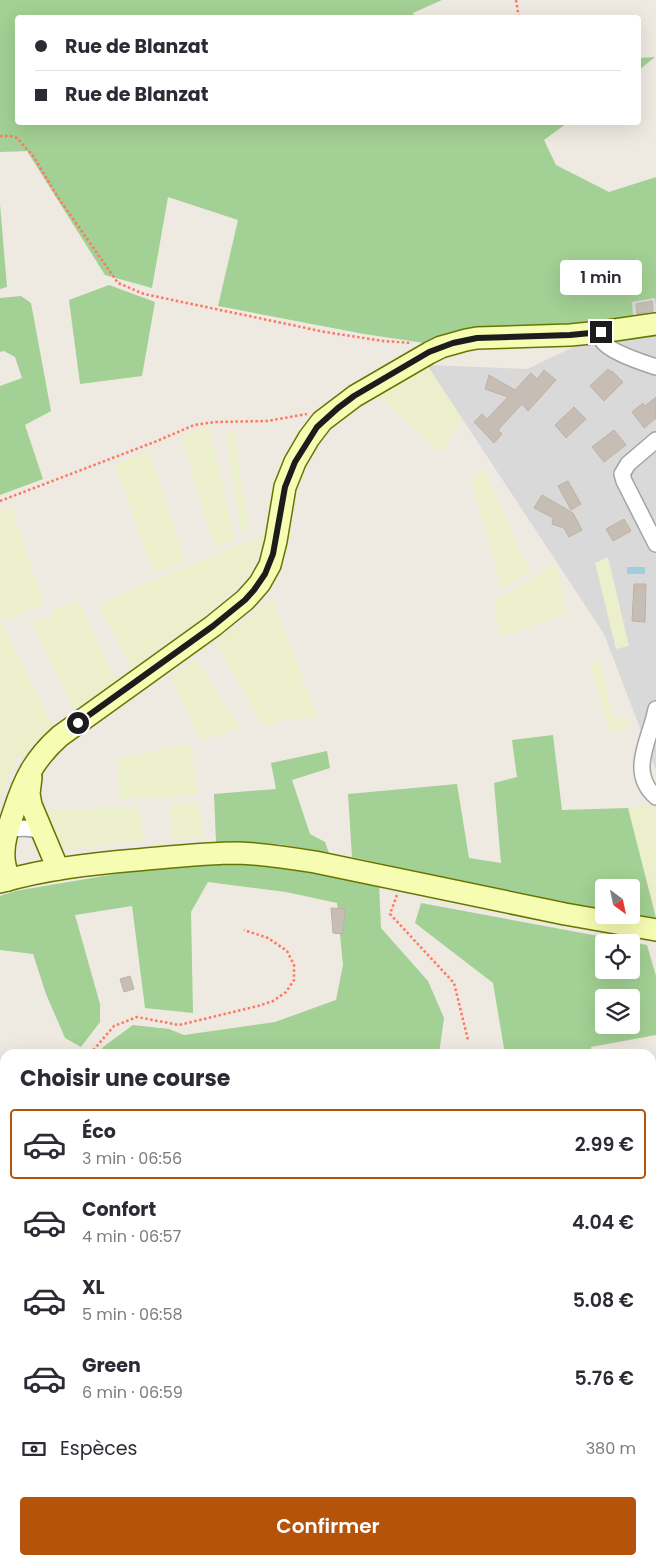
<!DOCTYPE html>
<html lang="fr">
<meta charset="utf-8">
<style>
:root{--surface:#fff;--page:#f7f7f7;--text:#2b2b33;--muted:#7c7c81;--line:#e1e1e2;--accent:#b45309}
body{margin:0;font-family:Poppins,sans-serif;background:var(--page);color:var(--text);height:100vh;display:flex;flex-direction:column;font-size:19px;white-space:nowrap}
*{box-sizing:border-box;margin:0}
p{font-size:16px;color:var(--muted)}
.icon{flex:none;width:28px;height:28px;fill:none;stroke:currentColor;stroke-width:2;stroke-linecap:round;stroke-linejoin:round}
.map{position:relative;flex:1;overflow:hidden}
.details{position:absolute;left:0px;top:1049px;width:656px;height:516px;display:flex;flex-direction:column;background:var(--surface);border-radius:15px 15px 0 0;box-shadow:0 5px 20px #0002}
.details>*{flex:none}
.banner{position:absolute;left:15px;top:15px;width:626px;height:110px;border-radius:5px;box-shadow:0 5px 20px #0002;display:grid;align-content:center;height:110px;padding:0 20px;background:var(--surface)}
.needle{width:32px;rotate:147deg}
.buttons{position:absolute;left:595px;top:879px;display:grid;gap:10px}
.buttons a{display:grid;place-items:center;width:45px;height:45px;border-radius:5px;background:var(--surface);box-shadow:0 5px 20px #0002;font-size:25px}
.end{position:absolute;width:22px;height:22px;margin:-11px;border:6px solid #1c1c1c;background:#fff;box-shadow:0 0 0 2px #fff}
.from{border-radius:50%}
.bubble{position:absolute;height:35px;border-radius:5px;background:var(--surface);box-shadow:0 5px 20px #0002;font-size:16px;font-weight:600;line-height:35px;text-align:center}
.banner b{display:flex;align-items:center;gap:18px;height:48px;font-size:19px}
.banner b+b{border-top:1px solid var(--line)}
.banner i{width:12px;height:12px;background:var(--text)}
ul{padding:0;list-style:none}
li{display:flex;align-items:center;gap:15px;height:70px;margin:0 10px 8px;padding:0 10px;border:2px solid transparent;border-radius:5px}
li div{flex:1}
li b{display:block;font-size:19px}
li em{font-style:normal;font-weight:600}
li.selected{border-color:var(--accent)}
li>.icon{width:45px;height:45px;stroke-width:1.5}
h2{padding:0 20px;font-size:22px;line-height:60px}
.pay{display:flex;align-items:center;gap:12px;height:55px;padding:0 20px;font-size:19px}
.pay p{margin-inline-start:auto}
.cta{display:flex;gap:10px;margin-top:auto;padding:10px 20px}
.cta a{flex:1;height:58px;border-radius:5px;background:var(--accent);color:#fff;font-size:20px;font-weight:600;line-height:58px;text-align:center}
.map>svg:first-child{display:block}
.residential{fill:#dad9d9}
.farmland{fill:#ebefcb}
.forest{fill:#a3d094;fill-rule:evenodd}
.water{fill:#9fcedf}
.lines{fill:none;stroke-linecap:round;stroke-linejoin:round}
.stream{stroke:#9fcedf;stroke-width:4}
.building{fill:#c6bdb4;stroke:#c1b1a3}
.street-casing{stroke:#a3a3a3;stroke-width:18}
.secondary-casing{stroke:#670;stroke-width:24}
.path{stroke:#ff7762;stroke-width:2.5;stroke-dasharray:2.5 2.5;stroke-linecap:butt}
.street{stroke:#fff;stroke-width:15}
.secondary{stroke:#f6fcb1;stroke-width:21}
.route{stroke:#1c1c1c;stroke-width:6}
</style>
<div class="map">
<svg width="656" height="1564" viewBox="0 0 656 1564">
<rect width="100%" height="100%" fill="#eeeae1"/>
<path class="residential" d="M655,298l1,7v465l-52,-136 -177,-269 100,4 55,-26 50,-41z"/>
<g class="farmland">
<path d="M427,365l35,54 -20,34 -65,-57z"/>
<path d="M209,427l26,112 -20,9 -34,-111 15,-7z"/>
<path d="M226,431l8,1 15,98 -8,2z"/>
<path d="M149,450l36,112 -32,11 -38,-108z"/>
<path d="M484,468l46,104 -28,18 -31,-109z"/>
<path d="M11,507l33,97 -35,15 -9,1v-110z"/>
<path d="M266,533l-16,40 -44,42 -75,53 -33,-64z"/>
<path d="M608,557l21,89 -13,3 -21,-86z"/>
<path d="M557,562l10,51 -66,24 -8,-35z"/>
<path d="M272,598l46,120 -27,1 -28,7 -48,-85 35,-24z"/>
<path d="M78,600l40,83 -44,28 -42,-89 22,-5 -3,-7z"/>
<path d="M2,623l51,102 -32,34 -4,-4 -17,45v-176z"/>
<path d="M195,658l45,70 -40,13 -29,-64z"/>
<path d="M600,660l13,58 15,-1 3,9 -22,7 -19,-69z"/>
<path d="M190,744l8,52 -79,3 -1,-41z"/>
<path d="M197,802l7,35 -32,2 -3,-36z"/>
<path d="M649,805l7,7v106l-28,-110z"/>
<path d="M139,806l5,34 -79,10 -23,-39z"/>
</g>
<g class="forest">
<path d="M0,0h442l-29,13 1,5h-396v104l549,1 -23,17 12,25 53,27 47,-15v128l-1,-7 -23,4 1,15 -45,10 -157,17 -67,-10 -146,-28 20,-86 -70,-23 -16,91 -47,-13 -78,-124 -27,1z"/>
<path d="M655,57l-16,13v-12z"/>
<path d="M0,204l7,83 -7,2z"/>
<path d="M109,285l46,17 -13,74 -62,8 -11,-84z"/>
<path d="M21,296l10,7 20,108 -26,14 18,54 -43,16v-109l22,-8 -7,-21 -11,-6 -4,1v-54z"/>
<path d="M553,735l9,75 66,-2 28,110 -25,-4v-26h-27v23l-27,-4 -225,-50 -4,-63 109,-10 12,74 32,5 -7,-80 23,-6 -5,-37z"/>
<path d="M327,751l3,17 -38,12 18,54 15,8 4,11 -50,-9 -63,-2 -2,-48 62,-5 -5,-26z"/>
<path d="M237,860l142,22 2,46 47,53 16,37 -5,36h-340l4,-7 30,-22 36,4 15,6 91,-13 61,-22 7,-35 -6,-62 -51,-11 -78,-10 -17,30 2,101 -48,-5 -13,-102 -57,9 25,89v18l-19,25 -16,-9 -19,-44 -13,-40 -33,-4v-54l15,-5 166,-28z"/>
<path d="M421,903l226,42 9,31v59l-65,12 1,7h-87l-12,-71 -78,-60zM604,942h27v28h-27zM604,998h27v27h-27z"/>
<path d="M651,1185h5v379h-368l-1,-4h364z"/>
<path d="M44,1560h34l4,4h-43z"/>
</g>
<rect class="water" x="627" y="567" width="18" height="7"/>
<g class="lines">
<g class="stream">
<path d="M0,1524l5,5"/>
<path d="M24,1560l2,4"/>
</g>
</g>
<g class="building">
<path d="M652,301l1,10 -16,3 -1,-10z"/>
<path d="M608,369l3,3 1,-1 11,11 -19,19 -14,-15z"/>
<path d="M544,370l12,10 -28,31 -6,-7 -24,26 4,4 -8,9 -20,-21 8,-8 5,5 21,-22 -23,-8 4,-14 26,15 16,-17 6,6z"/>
<path d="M656,397v21l-12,10 -12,-16 11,-9 2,3z"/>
<path d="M574,407l12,12 -20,19 -11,-13z"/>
<path d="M614,430l12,15 -22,17 -12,-15z"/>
<path d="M568,481l13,23 -10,6 -13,-24z"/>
<path d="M542,495l31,18 9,17 -13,7 -5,-9 -12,-4 1,-6 -19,-10z"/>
<path d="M624,519l7,12 -18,10 -7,-12z"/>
<path d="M634,584h12l-1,38 -13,-1z"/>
<path d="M331,908l14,1 -2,25 -10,-1z"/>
<path d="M130,976l4,13 -10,3 -4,-13z"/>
</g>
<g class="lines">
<g class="street-casing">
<g id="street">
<path d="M601,332c0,3 0,6 1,8 5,11 42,23 54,27"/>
<path d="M656,440l-28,24 -6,10 2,7 32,63"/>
<path d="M656,709c-5,29 -29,63 0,88"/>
<path d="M0,828c14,3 31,-4 42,5"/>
</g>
</g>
<g class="secondary-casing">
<g id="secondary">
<path d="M31,777l-2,17 2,11 27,64"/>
<path d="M8,880c-1,-8 -4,-16 -4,-23 -1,-16 5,-31 10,-46 10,-31 20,-52 46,-75l153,-110 32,-26 9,-10 6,-7 10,-18 6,-24 9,-54 10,-25 14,-24 13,-17 33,-25 74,-43 12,-6 25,-7 11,-2 93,-3 31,-3 55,-8"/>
<path d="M0,882c45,-13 90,-18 136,-22 34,-3 69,-7 103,-7 26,1 51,5 76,9l250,52 91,16"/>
</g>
</g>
<g class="path">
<path d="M516,0l3,18"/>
<path d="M0,136h10l7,2 8,9 9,10 23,39 61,87 26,11 181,38 58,9 29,2"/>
<path d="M0,501l157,-60 37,-16 21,-3 52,-1 40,-7"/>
<path d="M397,895l-7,19 64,69 14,57"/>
<path d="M90,1054l24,-28 23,-9 42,8 79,-19 15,-5 13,-9 8,-12v-15l-7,-14 -19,-13 -24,-8"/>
<path d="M0,1098l5,-2"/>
<path d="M651,1176l5,-1"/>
<path d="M0,1328l5,-6"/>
<path d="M0,1516l5,5"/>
<path d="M32,1560l1,4"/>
</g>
<use href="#street" class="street"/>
<use href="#secondary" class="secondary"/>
</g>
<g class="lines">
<path class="route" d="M78,723l135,-97 32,-26 9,-10 11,-16 8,-20 12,-67 10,-25 22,-35 21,-19 16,-12 75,-44 24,-9 24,-5 93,-3 31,-3"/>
</g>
</svg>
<div class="buttons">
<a><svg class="needle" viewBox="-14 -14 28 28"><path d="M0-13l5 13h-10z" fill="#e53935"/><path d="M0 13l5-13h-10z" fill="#7c7c81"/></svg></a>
<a><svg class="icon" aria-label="locate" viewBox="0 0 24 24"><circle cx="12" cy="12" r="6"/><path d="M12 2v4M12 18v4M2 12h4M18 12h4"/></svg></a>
<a><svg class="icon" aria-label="layers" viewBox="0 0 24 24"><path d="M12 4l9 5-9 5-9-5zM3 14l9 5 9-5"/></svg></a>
</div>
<i class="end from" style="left:78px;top:723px"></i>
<i class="end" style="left:601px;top:332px"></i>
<div class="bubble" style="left:560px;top:260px;width:82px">1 min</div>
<div class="banner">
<b><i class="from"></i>Rue de Blanzat</b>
<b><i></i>Rue de Blanzat</b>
</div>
<section class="details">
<h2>Choisir une course</h2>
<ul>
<li class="selected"><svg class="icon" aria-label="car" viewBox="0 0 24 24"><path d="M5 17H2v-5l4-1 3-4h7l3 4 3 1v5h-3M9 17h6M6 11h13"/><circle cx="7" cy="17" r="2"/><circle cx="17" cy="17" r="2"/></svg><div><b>Éco</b><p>3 min · 06:56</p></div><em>2.99 €</em></li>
<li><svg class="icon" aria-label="car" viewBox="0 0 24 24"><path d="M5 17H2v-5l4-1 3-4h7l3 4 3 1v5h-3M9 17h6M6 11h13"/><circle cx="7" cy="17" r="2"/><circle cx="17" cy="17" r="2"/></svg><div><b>Confort</b><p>4 min · 06:57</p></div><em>4.04 €</em></li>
<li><svg class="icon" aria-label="car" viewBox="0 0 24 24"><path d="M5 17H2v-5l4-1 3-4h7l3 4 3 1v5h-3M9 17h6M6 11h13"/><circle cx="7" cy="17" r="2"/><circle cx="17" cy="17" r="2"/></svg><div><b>XL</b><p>5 min · 06:58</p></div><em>5.08 €</em></li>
<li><svg class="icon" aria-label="car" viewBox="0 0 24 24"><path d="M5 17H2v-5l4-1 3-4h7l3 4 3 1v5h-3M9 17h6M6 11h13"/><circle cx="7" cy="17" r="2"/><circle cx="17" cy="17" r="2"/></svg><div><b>Green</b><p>6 min · 06:59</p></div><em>5.76 €</em></li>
</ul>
<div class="pay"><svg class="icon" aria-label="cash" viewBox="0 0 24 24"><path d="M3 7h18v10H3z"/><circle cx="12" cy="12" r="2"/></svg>Espèces<p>380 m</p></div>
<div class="cta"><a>Confirmer</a></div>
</section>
</div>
